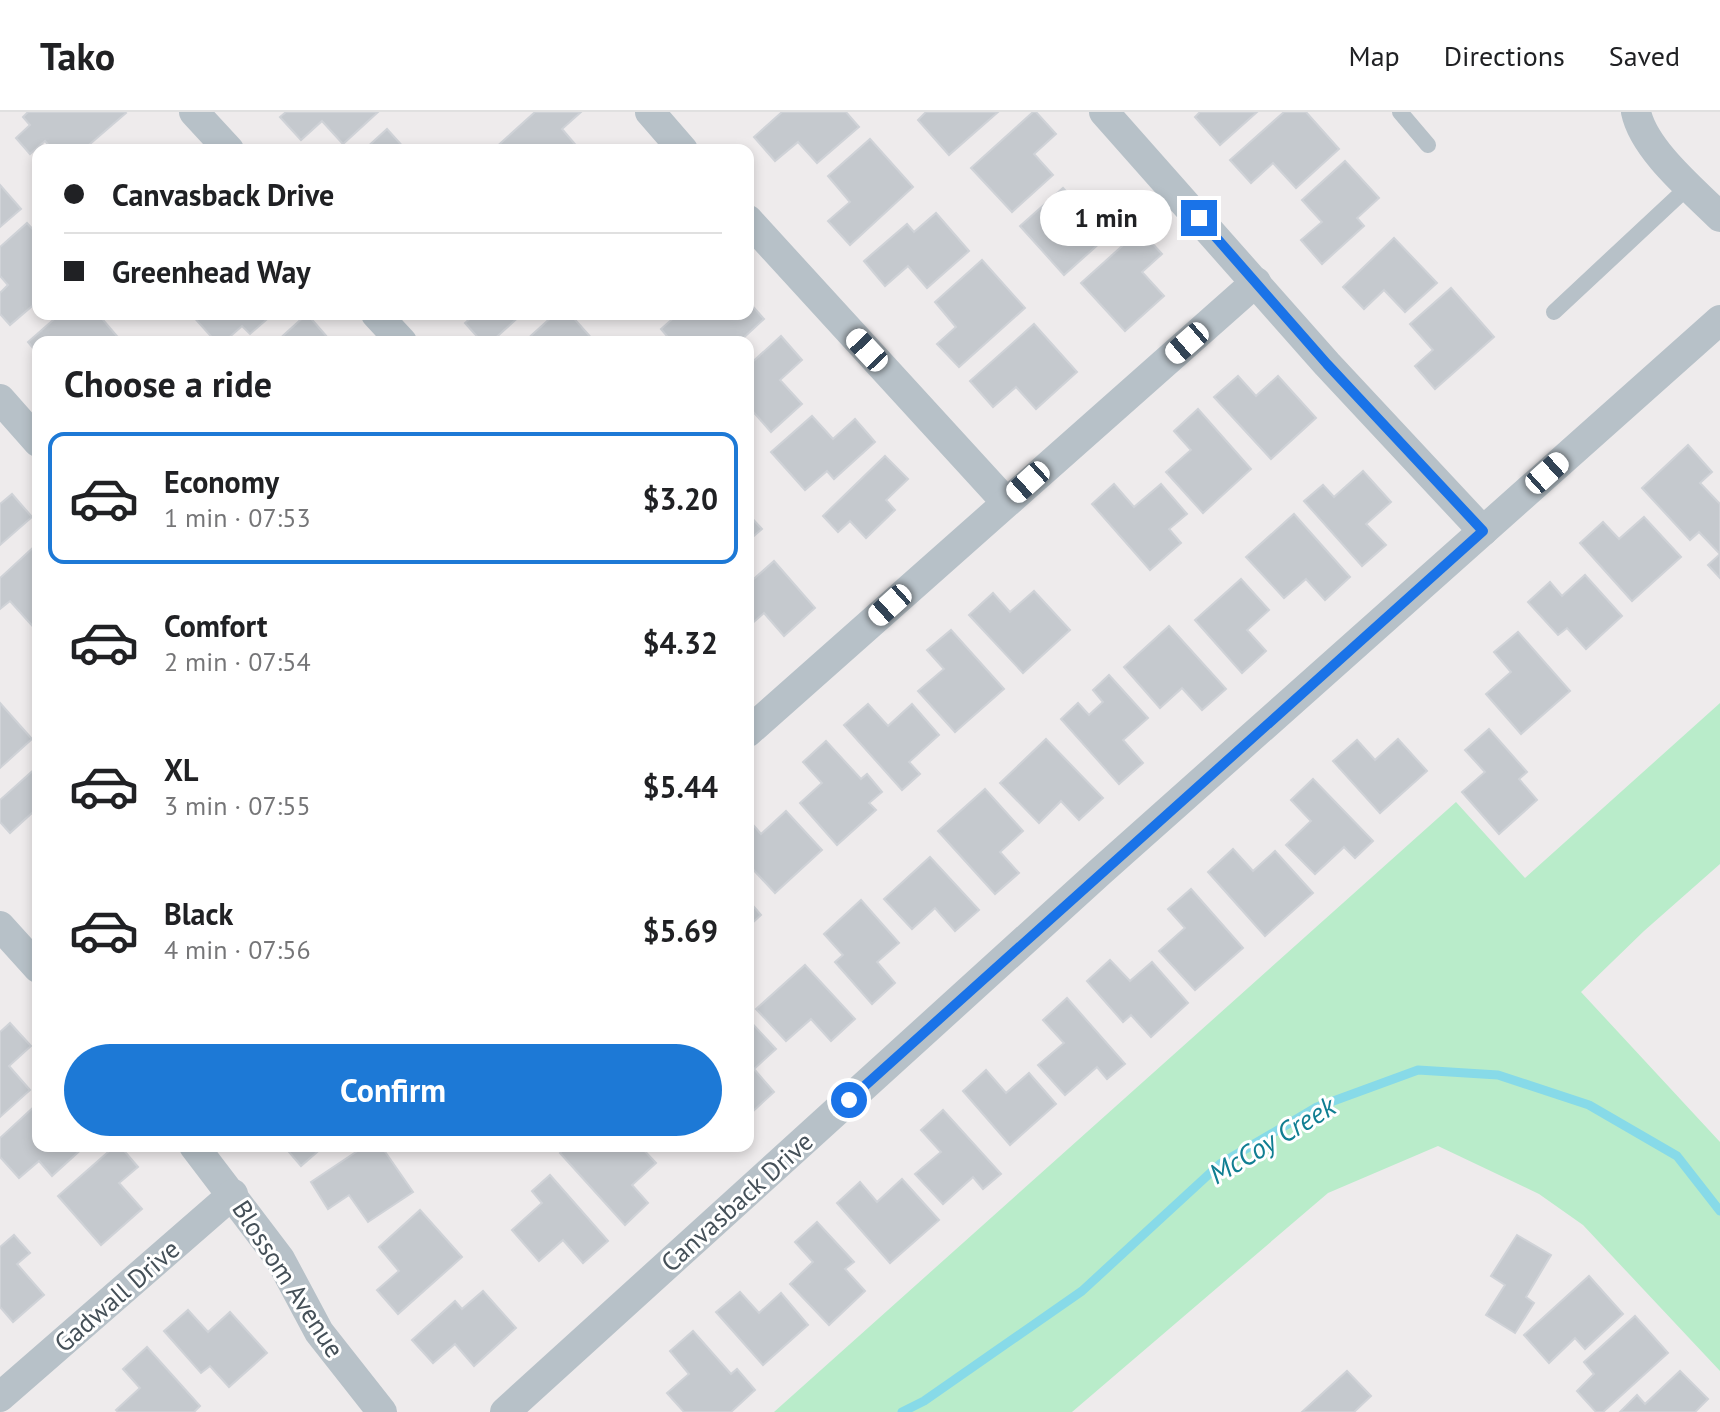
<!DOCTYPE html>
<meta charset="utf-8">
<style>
:root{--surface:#fff;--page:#f2f2f2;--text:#202124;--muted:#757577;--line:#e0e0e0;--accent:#1d79d6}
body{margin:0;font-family:"PT Sans",sans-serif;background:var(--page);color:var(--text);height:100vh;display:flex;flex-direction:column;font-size:30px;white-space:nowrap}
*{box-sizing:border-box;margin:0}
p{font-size:26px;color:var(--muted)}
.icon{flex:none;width:44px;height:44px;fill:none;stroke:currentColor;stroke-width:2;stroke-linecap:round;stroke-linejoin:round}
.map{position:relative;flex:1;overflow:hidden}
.details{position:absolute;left:32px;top:224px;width:722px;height:816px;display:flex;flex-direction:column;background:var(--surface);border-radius:16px;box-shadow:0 4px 12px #0003}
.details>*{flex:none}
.banner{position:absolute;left:32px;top:32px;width:722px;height:176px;border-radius:16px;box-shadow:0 4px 12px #0003;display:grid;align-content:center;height:176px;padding:0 32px;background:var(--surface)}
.end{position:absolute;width:36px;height:36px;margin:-18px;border:10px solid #1a73e8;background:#fff;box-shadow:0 0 0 4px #fff}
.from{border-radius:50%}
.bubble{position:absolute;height:56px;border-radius:28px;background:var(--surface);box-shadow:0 4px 12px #0003;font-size:26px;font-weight:800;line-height:56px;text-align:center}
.car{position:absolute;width:24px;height:48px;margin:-24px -12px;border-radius:10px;box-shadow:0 0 6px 2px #0007;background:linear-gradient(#fff 24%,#345 0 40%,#fff 0 76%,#345 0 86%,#fff 0)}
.banner b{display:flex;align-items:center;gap:28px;height:76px;font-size:30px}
.banner b+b{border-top:2px solid var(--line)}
.banner i{width:20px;height:20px;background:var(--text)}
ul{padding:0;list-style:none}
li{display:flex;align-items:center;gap:24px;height:132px;margin:0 16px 12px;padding:0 16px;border:4px solid transparent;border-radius:16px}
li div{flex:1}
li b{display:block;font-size:30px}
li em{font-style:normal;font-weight:800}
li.on{border-color:var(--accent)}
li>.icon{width:72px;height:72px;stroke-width:1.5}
h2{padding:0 32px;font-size:36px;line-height:96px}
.action{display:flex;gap:16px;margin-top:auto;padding:16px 32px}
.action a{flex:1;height:92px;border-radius:48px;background:var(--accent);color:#fff;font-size:32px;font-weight:800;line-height:92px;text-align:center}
header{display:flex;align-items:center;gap:48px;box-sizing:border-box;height:112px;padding:0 40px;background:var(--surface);border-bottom:2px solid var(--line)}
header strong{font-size:38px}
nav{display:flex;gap:44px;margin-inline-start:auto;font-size:28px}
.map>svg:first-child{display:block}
.green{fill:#b9ecca}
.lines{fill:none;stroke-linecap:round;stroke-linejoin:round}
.stream{stroke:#87dae8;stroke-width:9}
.building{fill:#c5c9ce;stroke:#cfd2d7;stroke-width:2}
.service{stroke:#b7c1c8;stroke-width:16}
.minor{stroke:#b7c1c8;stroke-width:30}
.route{stroke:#1a73e8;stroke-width:10}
.labels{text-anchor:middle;stroke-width:6;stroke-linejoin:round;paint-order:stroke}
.street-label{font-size:26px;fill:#455058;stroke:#fff}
.water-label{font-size:28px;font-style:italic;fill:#107e92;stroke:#fff}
</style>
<header>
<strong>Tako</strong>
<nav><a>Map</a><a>Directions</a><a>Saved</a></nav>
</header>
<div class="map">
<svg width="1720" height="1300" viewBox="0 0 1720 1300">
<rect width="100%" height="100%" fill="#eeebec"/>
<path class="green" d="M1720,591v161l-76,67 -63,61 139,150v229l-137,-146 -44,-31 -101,-48 -110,47 -256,219h-298l682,-610 69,76z"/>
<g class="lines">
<path class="stream" d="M902,1300l22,-11 158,-110 138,-127 97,-57 101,-37 80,5 91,30 88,51 43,55"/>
</g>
<g class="building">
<path d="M28,0h97l1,1 -43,37h-30l-8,-9 -15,13 -14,-16 14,-13 -7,-8z"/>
<path d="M286,0h92l-35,32 -21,-23 -21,19 -21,-23z"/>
<path d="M535,0h46l-19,17 18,21h-87z"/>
<path d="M782,0h64l13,15 -42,36 -19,-21 -23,19 -21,-24z"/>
<path d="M926,0h72l-49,43 -31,-35z"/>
<path d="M1033,0h3l20,22 -22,20 19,21 -41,37 -41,-44z"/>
<path d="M1200,0h57l-37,33 -25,-28z"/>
<path d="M1284,0h22l33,37 -43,39 -23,-25 -22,20 -21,-23z"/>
<path d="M387,17l19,21h-42z"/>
<path d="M870,27l43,48 -63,58 -22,-24 22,-19 -22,-26z"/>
<path d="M1345,49l34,37 -22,20 7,8 -42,38 -21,-24 21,-18 -20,-22z"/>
<path d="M0,73l21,24 -21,18z"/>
<path d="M1063,76l23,25 22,-20 21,24 -65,58 -44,-49z"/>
<path d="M936,101l33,38 -42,37 -19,-22 -23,20 -21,-25 43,-37 7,8z"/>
<path d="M27,111l11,12v66l-28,24 -10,-11v-21l8,-8 -8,-9v-29z"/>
<path d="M1140,118l22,24 -20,18 22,24 -39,35 -44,-48z"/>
<path d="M1394,126l43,45 -32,29 -21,-22 -20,19 -21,-22z"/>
<path d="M982,148l43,48 -66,59 -22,-23 19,-17 -21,-25z"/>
<path d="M1451,176l43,49 -59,52 -20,-23 18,-16 -23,-26z"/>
<path d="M748,189l16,18 -25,23h-67l-11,-13 17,-15h70z"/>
<path d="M60,202h38l24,28h-84v12l-10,-12z"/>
<path d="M191,202h82l-23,20 -8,-8 -18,16h-8z"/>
<path d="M307,202l21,24 -4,4h-48z"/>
<path d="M475,202h47l-31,28h-9l-17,-19z"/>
<path d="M555,202h15l25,28h-71z"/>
<path d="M1034,212l43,48 -41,37 -20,-22 -23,20 -23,-26z"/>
<path d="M781,224l21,24 -22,20 22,24 -31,28 -23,-26v-40z"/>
<path d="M1238,264l18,20 22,-20 38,42 -45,41 -57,-62z"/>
<path d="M1198,297l53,60 -48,44 -37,-41 25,-22 -17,-19z"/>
<path d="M812,304l21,23 22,-20 20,23 -41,37 -7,-8 -22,19 -34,-38z"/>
<path d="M1688,333l24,27 -12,11 20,21v50l-21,-22 -9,8 -48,-52z"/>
<path d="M885,344l23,23 -22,21 9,10 -29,28 -16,-17 -12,11 -15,-16z"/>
<path d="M1363,359l28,31 -25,22 20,21 -24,21 -58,-65 19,-16 11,12z"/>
<path d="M1114,372l20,23 27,-23 26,30 -18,15 12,14 -31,27 -58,-66z"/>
<path d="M12,382l20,23 -32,28v-41z"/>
<path d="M748,402l14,15 -14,12z"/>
<path d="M1294,402l56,63 -25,23 -19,-21 -22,19 -38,-41z"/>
<path d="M1644,405l37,40 -49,44 -52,-58 23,-21 16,17z"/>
<path d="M38,431v87l-1,1 -27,-30 -10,8v-31z"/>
<path d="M1720,442v24l-12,-13z"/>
<path d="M774,449l41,47 -31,28 -20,-23 -16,14v-43z"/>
<path d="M1585,463l37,41 -36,33 -19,-21 -9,7 -30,-33 22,-20 12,14z"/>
<path d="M1241,467l28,31 -22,20 19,21 -24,22 -47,-53z"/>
<path d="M1034,479l36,39 -47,43 -54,-58 24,-22 17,19z"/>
<path d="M1169,514l57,63 -24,21 -20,-22 -22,20 -36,-41z"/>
<path d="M951,518l53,59 -49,43 -37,-41 26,-22 -17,-19z"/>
<path d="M1518,520l52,59 -49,43 -35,-40 25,-22 -17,-20z"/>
<path d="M1109,563l39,43 -25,22 20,23 -24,21 -58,-65 17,-16 11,12 14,-13 -10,-12z"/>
<path d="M0,591l32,36 -32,29z"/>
<path d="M868,592l20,22 24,-22 27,31 -30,27 11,12 -18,16 -58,-65z"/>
<path d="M1489,617l38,43 -8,7 18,21 -38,34 -37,-42 23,-20 -20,-22z"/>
<path d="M1046,627l57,59 -24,22 -18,-19 -22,22 -39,-40z"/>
<path d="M1398,627l29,32 -47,42 -47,-52 24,-21 18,20z"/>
<path d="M826,629l35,38 6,-5 15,18 -13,11 7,7 -39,35 -37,-42 22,-20 -19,-21z"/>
<path d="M38,654v54l-6,-7 -22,20 -10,-11v-22z"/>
<path d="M1313,667l60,62 -18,17 -11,-11 -29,27 -29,-29 25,-24 -20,-21z"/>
<path d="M985,677l38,42 -23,21 19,21 -24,21 -57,-63z"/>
<path d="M786,699l36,39 -47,43 -27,-29v-45l13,15z"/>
<path d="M1233,737l20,22 22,-20 38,42 -48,43 -57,-64z"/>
<path d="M930,745l49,53 -24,21 -20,-23 -23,21 -28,-30z"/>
<path d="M1191,777l52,59 -48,42 -36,-39 26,-23 -17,-19z"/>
<path d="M748,788l13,15 -13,12z"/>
<path d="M861,788l38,43 -22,19 18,21 -23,21 -37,-42 8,-7 -19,-21z"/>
<path d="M1110,848l20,21 22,-19 36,41 -37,34 -20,-22 -8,7 -36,-41z"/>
<path d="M805,853l50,54 -24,22 -20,-22 -25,22 -30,-32z"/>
<path d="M1067,886l58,66 -18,15 -10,-12 -32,28 -27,-30 26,-22 -21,-23z"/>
<path d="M748,907l28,30 -22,20 20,23 -24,22z"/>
<path d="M10,911l21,23 -22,20 21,24 -30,27v-85z"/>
<path d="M986,958l20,23 23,-20 27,31 -46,41 -47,-54z"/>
<path d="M38,991v43h47l-33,30 -13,-15 -20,17 -19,-21v-19z"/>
<path d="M943,998l58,64 -18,15 -10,-12 -30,27 -28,-30 26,-22 -20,-22z"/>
<path d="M115,1034h5l18,21 -19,16 23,26 -41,36 -43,-49z"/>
<path d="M284,1034h40l-23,20z"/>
<path d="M365,1034h16l32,46 -45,30 -19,-27 -21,14 -17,-27z"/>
<path d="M567,1034h73l16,17 -24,22 16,18 -23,22 -65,-72z"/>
<path d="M550,1063l58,66 -25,22 -20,-23 -24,21 -27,-31 30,-27 -10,-12z"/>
<path d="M902,1067l37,41 -49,43 -53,-60 23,-21 17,20z"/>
<path d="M420,1098l42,47 -64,57 -21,-24 22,-19 -20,-24z"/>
<path d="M817,1110l37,40 -9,7 20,22 -36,34 -39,-41 23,-22 -18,-20z"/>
<path d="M14,1123l16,18 -13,11 27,31 -31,27 -13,-15v-60z"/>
<path d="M1517,1123l34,20 -25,42 8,6 -19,30 -29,-18 19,-30 -14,-9z"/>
<path d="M1589,1164l34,38 -38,35 -10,-11 -26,25 -25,-28z"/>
<path d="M483,1179l33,37 -42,38 -19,-22 -22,19 -21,-23 43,-39 7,8z"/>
<path d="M740,1180l19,21 22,-20 27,32 -45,40 -47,-53z"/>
<path d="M188,1198l20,22 22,-20 37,41 -38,34 -19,-21 -9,7 -37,-42z"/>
<path d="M1635,1204l33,37 -65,59h-7l-19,-21 17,-17 -10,-12z"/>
<path d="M693,1219l38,43 6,-5 18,21 -24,22h-47l-17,-19 22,-19 -19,-23z"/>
<path d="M147,1235l53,59 -6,6h-76l-2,-2 24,-22 -17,-19z"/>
<path d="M1347,1259l24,25 -17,16h-52z"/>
<path d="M1680,1259l28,28 -13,13h-75l17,-17 8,9z"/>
</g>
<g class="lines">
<g class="service">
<path d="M1400,0l28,33"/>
<path d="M1554,200l135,-126"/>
</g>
<g class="minor">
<path d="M194,0l35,38"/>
<path d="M650,0l33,38"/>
<path d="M1104,0l223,252 156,167"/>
<path d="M1636,0c8,38 57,78 84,105"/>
<path d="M748,108l258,282"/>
<path d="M376,202l26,28"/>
<path d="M0,287l38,43"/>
<path d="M748,620l508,-450"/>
<path d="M0,814l38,42"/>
<path d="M194,1034l86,113 39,73 63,80"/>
<path d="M0,1285l233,-203"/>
<path d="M505,1300l596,-541 619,-551"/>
</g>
</g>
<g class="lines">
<path class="route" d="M849,988l634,-569 -156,-167 -128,-146"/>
</g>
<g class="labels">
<g class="street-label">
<text transform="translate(737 1090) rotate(-42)" y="9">Canvasback Drive</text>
<text transform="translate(288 1167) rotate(57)" y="9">Blossom Avenue</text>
<text transform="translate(117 1184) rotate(-41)" y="9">Gadwall Drive</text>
</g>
<g class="water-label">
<text transform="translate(1272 1028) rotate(-31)" y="10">McCoy Creek</text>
</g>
</g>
</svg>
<i class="end from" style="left:849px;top:988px"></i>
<i class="end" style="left:1199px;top:106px"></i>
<div class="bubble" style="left:1040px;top:78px;width:132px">1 min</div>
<i class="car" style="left:1187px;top:231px;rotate:229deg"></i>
<i class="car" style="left:867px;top:238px;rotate:317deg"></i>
<i class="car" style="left:1547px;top:361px;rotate:48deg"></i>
<i class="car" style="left:1028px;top:370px;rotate:228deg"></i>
<i class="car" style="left:890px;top:493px;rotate:228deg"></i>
<div class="banner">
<b><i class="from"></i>Canvasback Drive</b>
<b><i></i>Greenhead Way</b>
</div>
<section class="details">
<h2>Choose a ride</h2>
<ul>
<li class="on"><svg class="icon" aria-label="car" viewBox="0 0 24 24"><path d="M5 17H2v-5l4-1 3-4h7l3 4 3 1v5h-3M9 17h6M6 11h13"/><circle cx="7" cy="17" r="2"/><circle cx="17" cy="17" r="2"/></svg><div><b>Economy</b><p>1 min · 07:53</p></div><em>$3.20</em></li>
<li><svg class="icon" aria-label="car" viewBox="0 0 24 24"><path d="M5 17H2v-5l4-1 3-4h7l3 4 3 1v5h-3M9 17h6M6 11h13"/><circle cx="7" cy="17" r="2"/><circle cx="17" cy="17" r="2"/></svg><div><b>Comfort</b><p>2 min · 07:54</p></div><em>$4.32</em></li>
<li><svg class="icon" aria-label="car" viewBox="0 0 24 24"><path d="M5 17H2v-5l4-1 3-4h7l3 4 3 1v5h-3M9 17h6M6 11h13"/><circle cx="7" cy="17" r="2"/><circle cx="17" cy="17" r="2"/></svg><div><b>XL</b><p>3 min · 07:55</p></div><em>$5.44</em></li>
<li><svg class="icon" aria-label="car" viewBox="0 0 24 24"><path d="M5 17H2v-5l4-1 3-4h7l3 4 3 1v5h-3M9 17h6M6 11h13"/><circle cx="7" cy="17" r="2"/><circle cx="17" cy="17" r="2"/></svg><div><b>Black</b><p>4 min · 07:56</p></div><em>$5.69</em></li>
</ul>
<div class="action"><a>Confirm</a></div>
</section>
</div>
